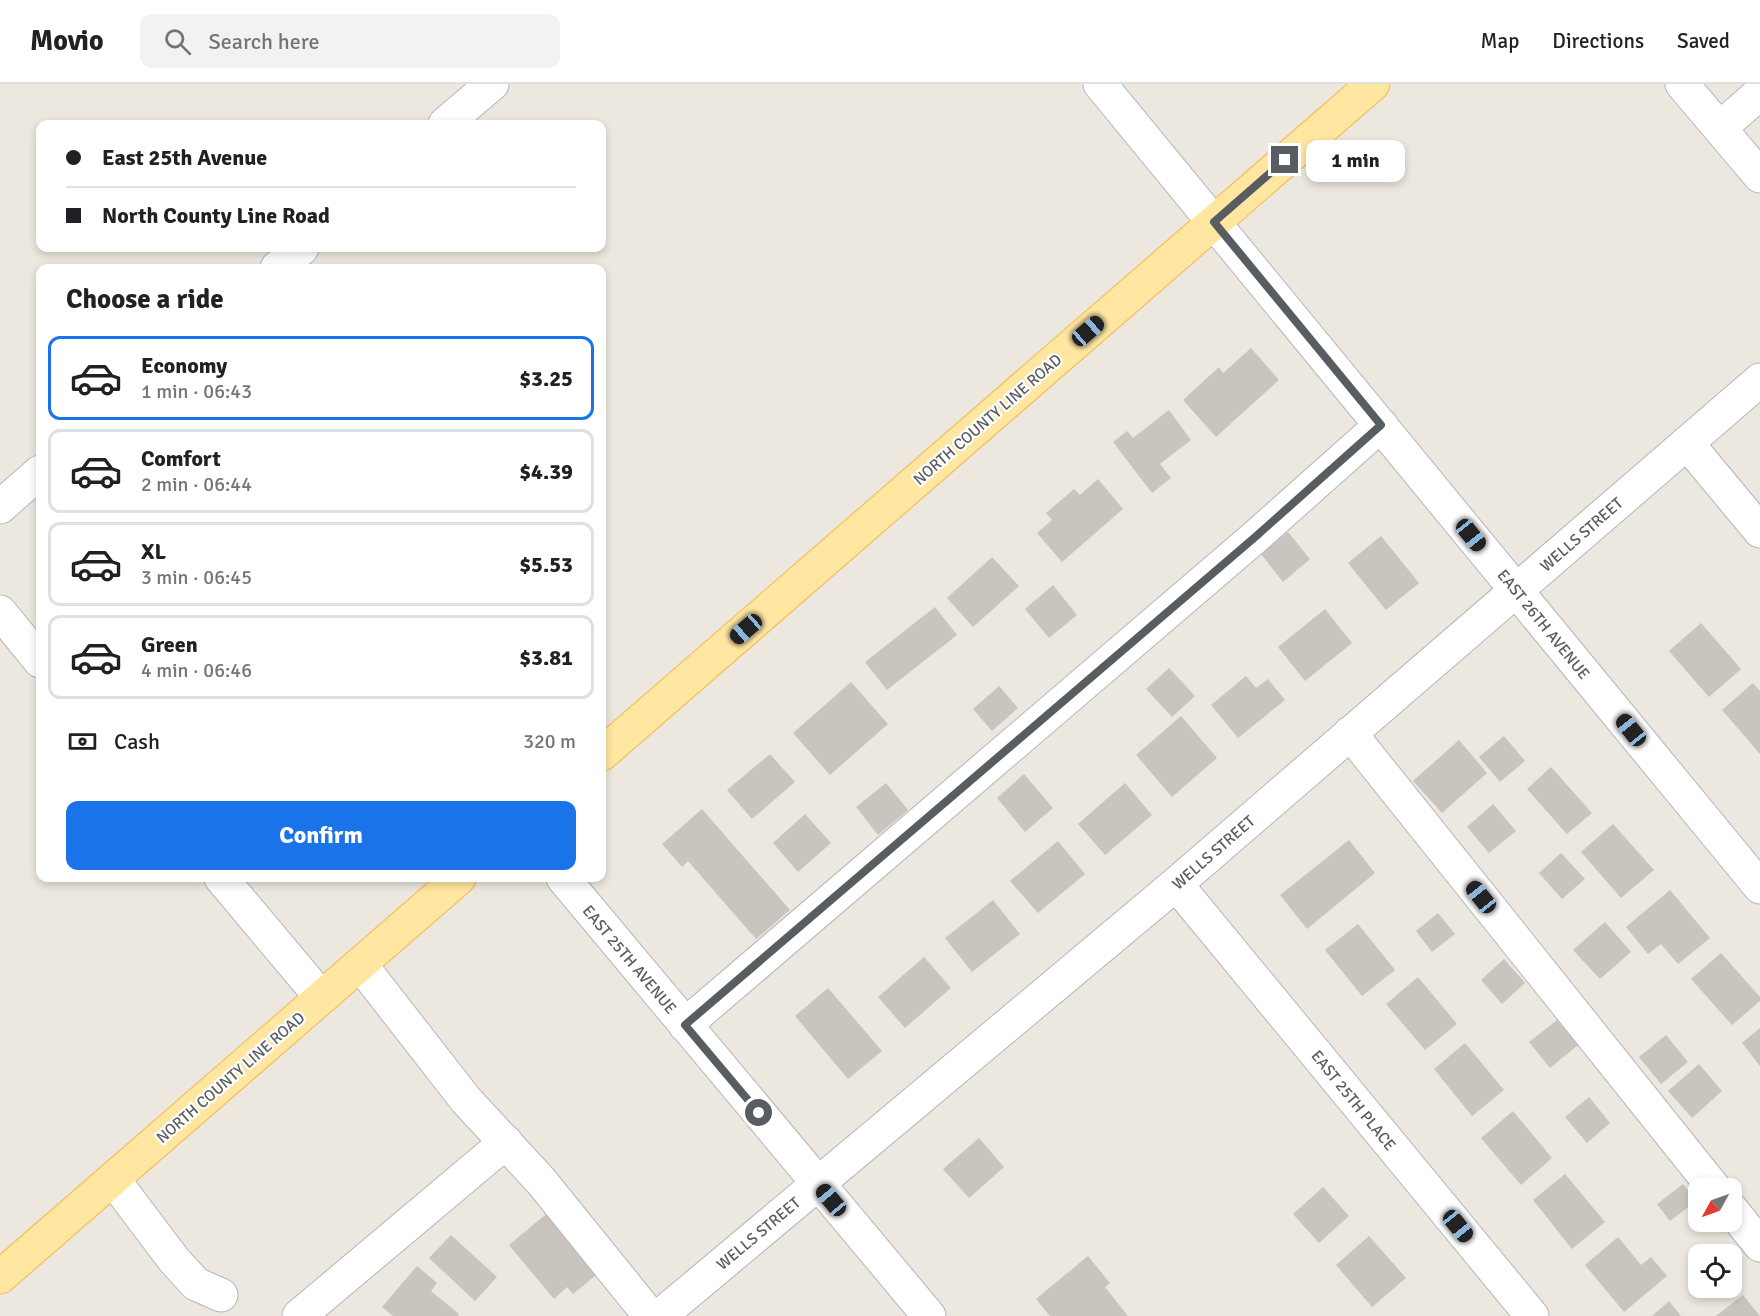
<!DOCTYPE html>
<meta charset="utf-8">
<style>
:root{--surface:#fff;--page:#f2f2f2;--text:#202124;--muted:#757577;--line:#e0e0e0;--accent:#1a73e8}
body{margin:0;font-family:Signika,sans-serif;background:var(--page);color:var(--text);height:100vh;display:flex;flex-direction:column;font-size:22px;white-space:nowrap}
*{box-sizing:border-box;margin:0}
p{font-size:20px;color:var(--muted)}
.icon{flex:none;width:33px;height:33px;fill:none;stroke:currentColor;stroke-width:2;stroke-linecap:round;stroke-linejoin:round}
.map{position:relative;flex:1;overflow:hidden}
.details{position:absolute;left:36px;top:180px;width:570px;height:618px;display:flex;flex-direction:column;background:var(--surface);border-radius:12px;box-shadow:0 3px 9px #0003}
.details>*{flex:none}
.top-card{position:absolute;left:36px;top:36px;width:570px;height:132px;border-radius:12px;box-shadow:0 3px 9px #0003;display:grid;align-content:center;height:132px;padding:0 30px;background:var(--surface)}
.needle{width:39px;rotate:230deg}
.buttons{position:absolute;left:1688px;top:1094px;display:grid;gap:12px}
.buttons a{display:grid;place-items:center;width:54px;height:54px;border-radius:12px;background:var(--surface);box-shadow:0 3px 9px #0003;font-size:30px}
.end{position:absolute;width:27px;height:27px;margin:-14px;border:8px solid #585d61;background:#fff;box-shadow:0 0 0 3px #fff}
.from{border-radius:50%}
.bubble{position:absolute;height:42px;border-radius:12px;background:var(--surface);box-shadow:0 3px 9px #0003;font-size:20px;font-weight:800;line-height:42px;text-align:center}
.car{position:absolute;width:18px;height:36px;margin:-18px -9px;border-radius:8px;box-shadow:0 0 4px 2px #0007;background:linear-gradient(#222 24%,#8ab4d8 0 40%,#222 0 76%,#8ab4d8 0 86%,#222 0)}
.top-card b{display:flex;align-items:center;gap:21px;height:57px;font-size:22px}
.top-card b+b{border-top:2px solid var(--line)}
.top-card i{width:15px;height:15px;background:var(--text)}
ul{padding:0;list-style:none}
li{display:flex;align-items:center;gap:18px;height:84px;margin:0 12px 9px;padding:0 18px;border:3px solid var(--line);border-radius:12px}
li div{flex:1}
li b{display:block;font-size:22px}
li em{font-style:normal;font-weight:800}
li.current{border-color:var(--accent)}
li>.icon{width:54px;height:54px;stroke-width:1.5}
h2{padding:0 30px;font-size:27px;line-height:72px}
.pay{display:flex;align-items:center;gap:15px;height:66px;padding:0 30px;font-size:22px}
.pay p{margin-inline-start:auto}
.action{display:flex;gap:12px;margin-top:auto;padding:12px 30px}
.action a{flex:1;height:69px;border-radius:12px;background:var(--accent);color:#fff;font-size:24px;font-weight:800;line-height:69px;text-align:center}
header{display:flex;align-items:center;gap:36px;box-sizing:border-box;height:84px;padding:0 30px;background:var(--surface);border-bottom:2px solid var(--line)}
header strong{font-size:28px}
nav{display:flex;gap:33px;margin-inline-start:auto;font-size:21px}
.search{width:420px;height:54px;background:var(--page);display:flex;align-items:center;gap:15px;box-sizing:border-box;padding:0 21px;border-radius:12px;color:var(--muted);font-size:22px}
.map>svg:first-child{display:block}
.building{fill:#c9c5be}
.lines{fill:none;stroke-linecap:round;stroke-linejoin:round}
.minor-casing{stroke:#b2b6bb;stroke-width:35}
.major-casing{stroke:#f6b84e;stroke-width:35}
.minor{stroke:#fff;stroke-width:33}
.major{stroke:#ffe7a1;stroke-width:33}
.route{stroke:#585d61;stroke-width:8}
.labels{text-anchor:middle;stroke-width:4.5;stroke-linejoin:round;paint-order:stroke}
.street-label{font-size:16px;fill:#585d61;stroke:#fff}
</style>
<header>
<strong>Movio</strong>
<div class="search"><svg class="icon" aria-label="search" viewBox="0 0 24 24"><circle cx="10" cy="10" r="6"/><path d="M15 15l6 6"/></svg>Search here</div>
<nav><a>Map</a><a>Directions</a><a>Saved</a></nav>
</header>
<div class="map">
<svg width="1760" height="1232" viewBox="0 0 1760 1232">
<rect width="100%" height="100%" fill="#ece8df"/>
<g class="building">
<path d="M1251,264l28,32 -63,57 -33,-37 36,-33 4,6z"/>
<path d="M1169,326l22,30 -31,24 11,14 -19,15 -39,-51 14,-11 6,7z"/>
<path d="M1098,395l25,30 -61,53 -25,-29 15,-13 -6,-7 28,-24 6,6z"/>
<path d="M1288,448l22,27 -27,23 -22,-28z"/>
<path d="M1381,452l38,47 -33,27 -38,-47z"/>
<path d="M992,473l27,29 -46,41 -26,-29z"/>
<path d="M1053,501l24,30 -28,23 -24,-29z"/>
<path d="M935,523l22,28 -70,55 -22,-28z"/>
<path d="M1325,525l27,34 -47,38 -27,-34z"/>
<path d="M1701,539l40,46 -32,28 -40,-46z"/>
<path d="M1169,584l26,28 -23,21 -26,-28z"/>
<path d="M1246,592l10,12 12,-9 17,21 -47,38 -27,-33z"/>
<path d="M851,598l37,42 -58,51 -37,-42z"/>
<path d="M1753,599l7,8v63l-38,-44z"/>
<path d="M999,602l19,22 -26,23 -19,-22z"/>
<path d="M1181,632l36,42 -45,39 -36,-42z"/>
<path d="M1504,652l21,25 -25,21 -21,-25z"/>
<path d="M1459,656l28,33 -45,40 -29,-32z"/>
<path d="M770,670l25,28 -43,37 -25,-29z"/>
<path d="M1551,683l41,46 -25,21 -40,-45z"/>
<path d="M1024,690l29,34 -28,24 -28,-34z"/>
<path d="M886,699l22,27 -30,25 -22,-28z"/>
<path d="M1125,699l27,32 -47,40 -27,-31z"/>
<path d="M1493,720l23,27 -27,22 -22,-26z"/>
<path d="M702,725l88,101 -34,29 -68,-78 -6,6 -20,-23z"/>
<path d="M805,730l26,29 -33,29 -25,-29z"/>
<path d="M1613,740l41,46 -33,28 -40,-46z"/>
<path d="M1349,756l26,33 -68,56 -27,-34z"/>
<path d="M1058,757l27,33 -47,39 -28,-32z"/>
<path d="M1561,769l24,26 -23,20 -23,-26z"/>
<path d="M1670,806l40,48 -32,26 -17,-20 -13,10 -22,-27z"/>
<path d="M993,816l27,34 -48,38 -27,-34z"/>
<path d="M1438,829l17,21 -23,18 -16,-21z"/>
<path d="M1605,838l26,30 -31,27 -27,-29z"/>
<path d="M1358,840l37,46 -33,26 -37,-46z"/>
<path d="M1721,869l39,44v4l-28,24 -41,-46z"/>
<path d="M924,873l27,31 -46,40 -27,-31z"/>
<path d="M1504,875l21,24 -23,21 -21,-24z"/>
<path d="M1418,893l39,47 -32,26 -39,-46z"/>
<path d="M828,904l54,63 -34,28 -53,-63z"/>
<path d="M1557,936l21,25 -28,23 -21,-26z"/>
<path d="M1760,944v38l-18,-23z"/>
<path d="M1666,951l22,27 -27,22 -22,-27z"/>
<path d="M1465,959l39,47 -32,26 -38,-47z"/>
<path d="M1699,980l23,27 -30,27 -24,-27z"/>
<path d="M1589,1013l21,26 -23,20 -22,-26z"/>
<path d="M1513,1027l39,47 -31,27 -40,-47z"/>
<path d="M979,1054l25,29 -35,31 -26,-29z"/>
<path d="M1565,1090l40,48 -33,27 -39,-49z"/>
<path d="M1683,1100l13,17 -26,20 -13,-17z"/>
<path d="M1323,1103l26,29 -30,27 -26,-29z"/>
<path d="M551,1126l50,61 -28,23 -6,-7 -13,12 -45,-54z"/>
<path d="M451,1151l46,42 -22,24 -46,-43z"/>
<path d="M1369,1152l37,42 -34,29 -36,-42z"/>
<path d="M1618,1153l23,28 10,-8 16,19 -43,36 -39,-47z"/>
<path d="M1088,1172l22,27 -5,4 23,29h-78l-14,-17z"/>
<path d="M417,1182l20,17 -6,8 28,23 -1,2h-65l-11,-9z"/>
<path d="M1743,1211l17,21h-44z"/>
<path d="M1669,1217l12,15h-29z"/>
</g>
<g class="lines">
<g class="minor-casing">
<g id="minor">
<path d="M1100,0l660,803"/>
<path d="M1682,0l78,92"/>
<path d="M445,40l47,-40"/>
<path d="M1720,44l40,-35"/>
<path d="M277,184l25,-20"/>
<path d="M1687,359l73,88"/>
<path d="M0,423l40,-35"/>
<path d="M0,528l40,49"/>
<path d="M1350,649l364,455"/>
<path d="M221,794l100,119"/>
<path d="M563,794l366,438"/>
<path d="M1176,800l356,432"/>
<path d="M360,880l106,136 75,81 109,135"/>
<path d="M685,941l569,-487 127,-113"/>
<path d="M113,1095l61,81 22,24 25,11"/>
<path d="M1731,1125l29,36"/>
<path d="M299,1232l207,-174"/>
<path d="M660,1232l516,-432 584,-504"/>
</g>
</g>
<g class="major-casing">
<g id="major">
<path d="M602,670l771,-670"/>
<path d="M0,1193l459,-399"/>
</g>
</g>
<use href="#minor" class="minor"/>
<use href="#major" class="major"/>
</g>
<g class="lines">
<path class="route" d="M759,1029l-74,-88 569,-487 127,-113 -167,-203 71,-62"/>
</g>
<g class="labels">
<g class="street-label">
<text transform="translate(987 335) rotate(-41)" y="6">NORTH COUNTY LINE ROAD</text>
<text transform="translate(1581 450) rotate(-41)" y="6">WELLS STREET</text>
<text transform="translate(1544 540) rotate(51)" y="6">EAST 26TH AVENUE</text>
<text transform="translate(1213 768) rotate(-41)" y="6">WELLS STREET</text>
<text transform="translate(630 875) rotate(50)" y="6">EAST 25TH AVENUE</text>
<text transform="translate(230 993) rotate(-41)" y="6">NORTH COUNTY LINE ROAD</text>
<text transform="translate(1354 1016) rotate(51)" y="6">EAST 25TH PLACE</text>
<text transform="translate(758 1149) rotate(-40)" y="6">WELLS STREET</text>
</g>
</g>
</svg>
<div class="buttons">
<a><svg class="needle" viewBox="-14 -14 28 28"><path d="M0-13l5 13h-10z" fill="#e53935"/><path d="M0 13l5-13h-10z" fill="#757577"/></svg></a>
<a><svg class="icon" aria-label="locate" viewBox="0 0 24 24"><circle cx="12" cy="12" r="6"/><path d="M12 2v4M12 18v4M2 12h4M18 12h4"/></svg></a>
</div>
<i class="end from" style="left:759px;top:1029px"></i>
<i class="end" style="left:1285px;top:76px"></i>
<div class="bubble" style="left:1306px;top:56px;width:99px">1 min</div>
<i class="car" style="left:1088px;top:247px;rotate:49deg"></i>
<i class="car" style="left:1471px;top:451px;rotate:141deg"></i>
<i class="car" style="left:746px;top:545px;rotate:229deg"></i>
<i class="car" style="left:1631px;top:646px;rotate:321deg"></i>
<i class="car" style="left:1481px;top:813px;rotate:321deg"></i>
<i class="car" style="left:831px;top:1116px;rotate:320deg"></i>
<i class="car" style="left:1458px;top:1142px;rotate:141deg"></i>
<div class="top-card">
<b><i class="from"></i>East 25th Avenue</b>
<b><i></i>North County Line Road</b>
</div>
<section class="details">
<h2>Choose a ride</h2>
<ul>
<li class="current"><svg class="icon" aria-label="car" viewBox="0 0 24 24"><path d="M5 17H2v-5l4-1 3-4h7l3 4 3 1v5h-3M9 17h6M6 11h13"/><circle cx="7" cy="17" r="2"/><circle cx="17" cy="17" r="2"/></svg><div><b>Economy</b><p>1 min · 06:43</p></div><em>$3.25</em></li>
<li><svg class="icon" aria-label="car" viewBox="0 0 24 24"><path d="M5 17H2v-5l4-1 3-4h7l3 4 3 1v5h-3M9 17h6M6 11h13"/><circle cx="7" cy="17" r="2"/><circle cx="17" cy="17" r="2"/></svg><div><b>Comfort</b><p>2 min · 06:44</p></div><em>$4.39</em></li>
<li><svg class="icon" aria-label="car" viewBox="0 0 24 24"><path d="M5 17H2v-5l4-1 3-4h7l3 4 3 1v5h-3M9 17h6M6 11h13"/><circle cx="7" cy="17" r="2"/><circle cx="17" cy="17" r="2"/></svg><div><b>XL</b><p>3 min · 06:45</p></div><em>$5.53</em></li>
<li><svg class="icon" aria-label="car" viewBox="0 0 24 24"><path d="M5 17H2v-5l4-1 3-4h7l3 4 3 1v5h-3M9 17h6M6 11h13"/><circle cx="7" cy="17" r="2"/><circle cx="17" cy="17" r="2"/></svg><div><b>Green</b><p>4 min · 06:46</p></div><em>$3.81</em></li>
</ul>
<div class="pay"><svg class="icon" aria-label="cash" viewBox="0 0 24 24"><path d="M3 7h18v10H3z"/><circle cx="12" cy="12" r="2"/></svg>Cash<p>320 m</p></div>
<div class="action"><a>Confirm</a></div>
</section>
</div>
